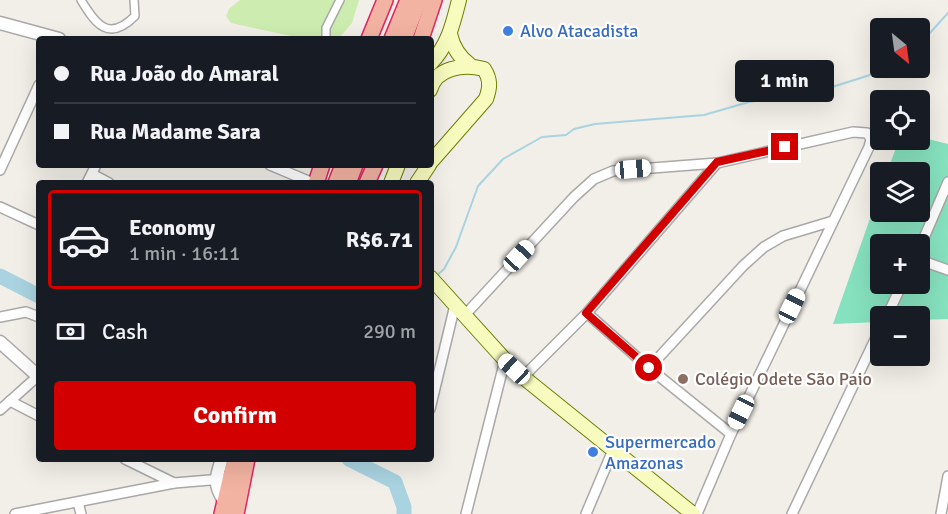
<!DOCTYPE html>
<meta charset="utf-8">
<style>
:root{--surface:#171b24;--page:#20242c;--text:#f1f3f6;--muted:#9ea1a6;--line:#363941;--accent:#d30000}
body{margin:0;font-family:Signika,sans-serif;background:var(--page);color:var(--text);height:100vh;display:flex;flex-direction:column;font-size:22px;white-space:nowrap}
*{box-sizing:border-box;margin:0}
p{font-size:20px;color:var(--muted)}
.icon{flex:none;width:33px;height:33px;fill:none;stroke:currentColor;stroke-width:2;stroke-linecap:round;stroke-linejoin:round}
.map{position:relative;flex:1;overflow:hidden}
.panel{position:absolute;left:36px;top:180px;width:398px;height:282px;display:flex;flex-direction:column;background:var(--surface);border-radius:6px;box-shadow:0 6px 24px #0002}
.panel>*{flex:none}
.top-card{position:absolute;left:36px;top:36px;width:398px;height:132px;border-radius:6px;box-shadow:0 6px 24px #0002;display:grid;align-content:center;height:132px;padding:0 18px;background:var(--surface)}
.needle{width:39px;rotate:151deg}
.buttons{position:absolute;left:870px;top:18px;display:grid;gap:12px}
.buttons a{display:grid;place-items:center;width:60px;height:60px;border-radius:6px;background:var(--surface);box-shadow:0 6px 24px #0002;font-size:30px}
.end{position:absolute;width:27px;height:27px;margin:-14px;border:8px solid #d30000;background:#fff;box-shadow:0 0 0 3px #fff}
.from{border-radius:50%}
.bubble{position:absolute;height:42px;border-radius:6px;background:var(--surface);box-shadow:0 6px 24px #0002;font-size:20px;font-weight:700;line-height:42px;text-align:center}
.car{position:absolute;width:18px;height:36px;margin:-18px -9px;border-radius:8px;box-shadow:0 0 4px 2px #0007;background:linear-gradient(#fff 24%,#345 0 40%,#fff 0 76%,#345 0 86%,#fff 0)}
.top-card b{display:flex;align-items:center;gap:21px;height:57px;font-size:22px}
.top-card b+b{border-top:2px solid var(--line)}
.top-card i{width:15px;height:15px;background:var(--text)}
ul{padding:10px 0 0;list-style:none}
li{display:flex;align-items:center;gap:18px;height:99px;margin:0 12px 9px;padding:0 6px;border:3px solid transparent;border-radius:6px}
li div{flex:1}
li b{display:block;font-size:22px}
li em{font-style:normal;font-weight:700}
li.current{border-color:var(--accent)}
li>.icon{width:54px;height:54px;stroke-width:1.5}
.pay{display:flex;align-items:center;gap:15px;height:66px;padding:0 18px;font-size:22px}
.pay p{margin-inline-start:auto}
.action{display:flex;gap:12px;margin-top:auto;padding:12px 18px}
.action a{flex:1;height:69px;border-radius:6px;background:var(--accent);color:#fff;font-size:24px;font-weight:700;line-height:69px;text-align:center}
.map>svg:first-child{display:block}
.grass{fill:#cdecaf}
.pitch{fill:#86e1be;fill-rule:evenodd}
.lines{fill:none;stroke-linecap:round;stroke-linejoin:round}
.stream{stroke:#a9d3e0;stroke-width:2}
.river{stroke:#a9d3e0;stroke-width:15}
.pedestrian-casing{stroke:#a9a9a9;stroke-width:10}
.minor-casing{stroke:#a9a9a9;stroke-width:12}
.tertiary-casing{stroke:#a9a9a9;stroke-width:15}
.secondary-casing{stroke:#707e03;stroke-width:16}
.trunk-casing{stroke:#de2765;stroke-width:18}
.pedestrian{stroke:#fff;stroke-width:7}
.minor{stroke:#fff;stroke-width:9}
.tertiary{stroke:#fff;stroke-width:12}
.secondary{stroke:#f8fbbe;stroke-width:14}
.trunk{stroke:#f3b3a2;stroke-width:15}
.route{stroke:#d30000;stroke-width:8}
.shop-dot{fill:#3f7fe0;stroke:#fff;stroke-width:2}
.education-dot{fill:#8d6e63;stroke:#fff;stroke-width:2}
.labels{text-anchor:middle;stroke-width:4.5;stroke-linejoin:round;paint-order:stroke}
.shop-label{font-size:18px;fill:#366cbe;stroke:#fff;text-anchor:start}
.education-label{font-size:18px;fill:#785e54;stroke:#fff;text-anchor:start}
</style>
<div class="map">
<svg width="948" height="514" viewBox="0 0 948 514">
<rect width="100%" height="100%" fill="#f2efe8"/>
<path class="grass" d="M240,0h119l-7,23 -14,16h-33l-74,-16 -5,-7 3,-7z"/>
<path class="pitch" d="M920,137l28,7v175l-28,1v-4h-40v6l-47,2 47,-134v22h40v-40h-33l12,-32h21zM880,244h40v40h-40z"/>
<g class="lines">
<g class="stream">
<path d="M920,44l28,-31"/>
<path d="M435,277l9,-8 12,-22 22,-61 25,-27 39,-22 24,-2 8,-6 21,-5 109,-9 45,-13 80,-14 41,-13 12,-7"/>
</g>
<g class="river">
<path d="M0,276l39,20"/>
<path d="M349,459l46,23 9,25v7"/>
</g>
<g class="pedestrian-casing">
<g id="pedestrian">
<path d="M81,0c15,25 28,42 54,16l-1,-16"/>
<path d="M326,39v-11l14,-28"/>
</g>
</g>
<g class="minor-casing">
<g id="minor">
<path d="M270,165l43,18"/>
<path d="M0,170l39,-85"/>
<path d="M92,174l17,9"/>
<path d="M87,183l9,-18"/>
<path d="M0,207l39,18"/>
<path d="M920,247l28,-65"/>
<path d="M920,260l28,10"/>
<path d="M587,313l62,55 82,66"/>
<path d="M464,316l110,-119 20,-18 19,-8 104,-8 136,-31 14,1 4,6 -2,8 -138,287 -34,80"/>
<path d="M887,316l15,-32"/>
<path d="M0,317l26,-5 13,5"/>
<path d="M649,368l94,-102 21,-19 19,-11 50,-15"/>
<path d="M523,377l64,-64 130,-150"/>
<path d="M10,401l29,15"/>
<path d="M430,409l25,-104"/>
<path d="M0,410l38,-34"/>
<path d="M125,459l49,24"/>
<path d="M78,502l3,12"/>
<path d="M15,514l159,-31 48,-4"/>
<path d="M466,514l39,-154"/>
<path d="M586,514l27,-64"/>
<path d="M792,514l88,-185"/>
<path d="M941,514l7,-38"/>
</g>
</g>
<g class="tertiary-casing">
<g id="tertiary">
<path d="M0,23l59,16"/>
<path d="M0,342l38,34 1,-1"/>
<path d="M222,459c-6,18 -9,26 3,43"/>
</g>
</g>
<g class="secondary-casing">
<g id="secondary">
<path d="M450,34c3,14 9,23 20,31"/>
<path d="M430,64c18,-18 23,-40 29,-64"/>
<path d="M430,90c6,-23 34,-26 54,-21 7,11 6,19 2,30l-56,64"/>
<path d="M391,183l7,-18"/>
<path d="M417,183l12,-18"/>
<path d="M430,277l75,83 18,17 170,137"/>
</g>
</g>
<g class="trunk-casing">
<g id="trunk">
<path d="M369,39l16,-39"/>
<path d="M392,39l16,-39"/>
<path d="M404,39l15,-39"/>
<path d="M421,39l13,-39"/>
<path d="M316,183l6,-18"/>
<path d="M336,183l7,-18"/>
<path d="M348,183l7,-18"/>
<path d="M367,183l8,-18"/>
<path d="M222,514l13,-55"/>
<path d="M236,514l11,-55"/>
</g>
</g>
<use href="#pedestrian" class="pedestrian"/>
<use href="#minor" class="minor"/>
<use href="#tertiary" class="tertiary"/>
<use href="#secondary" class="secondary"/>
<use href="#trunk" class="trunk"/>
</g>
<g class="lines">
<path class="route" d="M649,368l-63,-55 131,-151 68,-15"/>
</g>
<g class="shop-dot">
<circle cx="508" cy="31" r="6"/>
<circle cx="593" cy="452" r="6"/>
</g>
<circle class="education-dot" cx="683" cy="379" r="6"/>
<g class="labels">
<g class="shop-label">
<text x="520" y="37">Alvo Atacadista</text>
<text x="605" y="448">Supermercado<tspan x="605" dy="21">Amazonas</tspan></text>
</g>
<g class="education-label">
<text x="695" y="385">Colégio Odete São Paio</text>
</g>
</g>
</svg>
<div class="buttons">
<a><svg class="needle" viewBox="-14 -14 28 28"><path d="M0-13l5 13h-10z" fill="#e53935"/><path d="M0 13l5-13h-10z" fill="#9ea1a6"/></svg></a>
<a><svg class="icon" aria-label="locate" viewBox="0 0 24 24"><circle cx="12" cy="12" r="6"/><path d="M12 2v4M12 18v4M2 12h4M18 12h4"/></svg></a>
<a><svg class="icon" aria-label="layers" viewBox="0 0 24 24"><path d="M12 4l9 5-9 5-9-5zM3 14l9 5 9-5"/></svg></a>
<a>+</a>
<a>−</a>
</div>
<i class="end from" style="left:649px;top:368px"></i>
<i class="end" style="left:785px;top:147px"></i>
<div class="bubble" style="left:735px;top:60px;width:99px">1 min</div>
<i class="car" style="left:633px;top:169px;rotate:85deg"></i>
<i class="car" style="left:519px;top:256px;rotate:43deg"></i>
<i class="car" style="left:792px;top:306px;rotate:26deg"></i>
<i class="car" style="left:514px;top:369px;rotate:313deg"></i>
<i class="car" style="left:741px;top:412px;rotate:206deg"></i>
<div class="top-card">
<b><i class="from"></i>Rua João do Amaral</b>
<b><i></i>Rua Madame Sara</b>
</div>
<section class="panel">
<ul>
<li class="current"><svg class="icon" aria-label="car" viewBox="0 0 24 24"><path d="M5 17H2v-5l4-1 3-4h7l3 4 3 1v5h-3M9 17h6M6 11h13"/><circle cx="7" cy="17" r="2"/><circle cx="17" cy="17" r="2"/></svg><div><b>Economy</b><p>1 min · 16:11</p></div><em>R$6.71</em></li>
</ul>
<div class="pay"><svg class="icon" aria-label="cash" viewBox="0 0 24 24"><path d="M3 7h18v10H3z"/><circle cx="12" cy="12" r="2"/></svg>Cash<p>290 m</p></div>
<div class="action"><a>Confirm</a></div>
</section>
</div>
